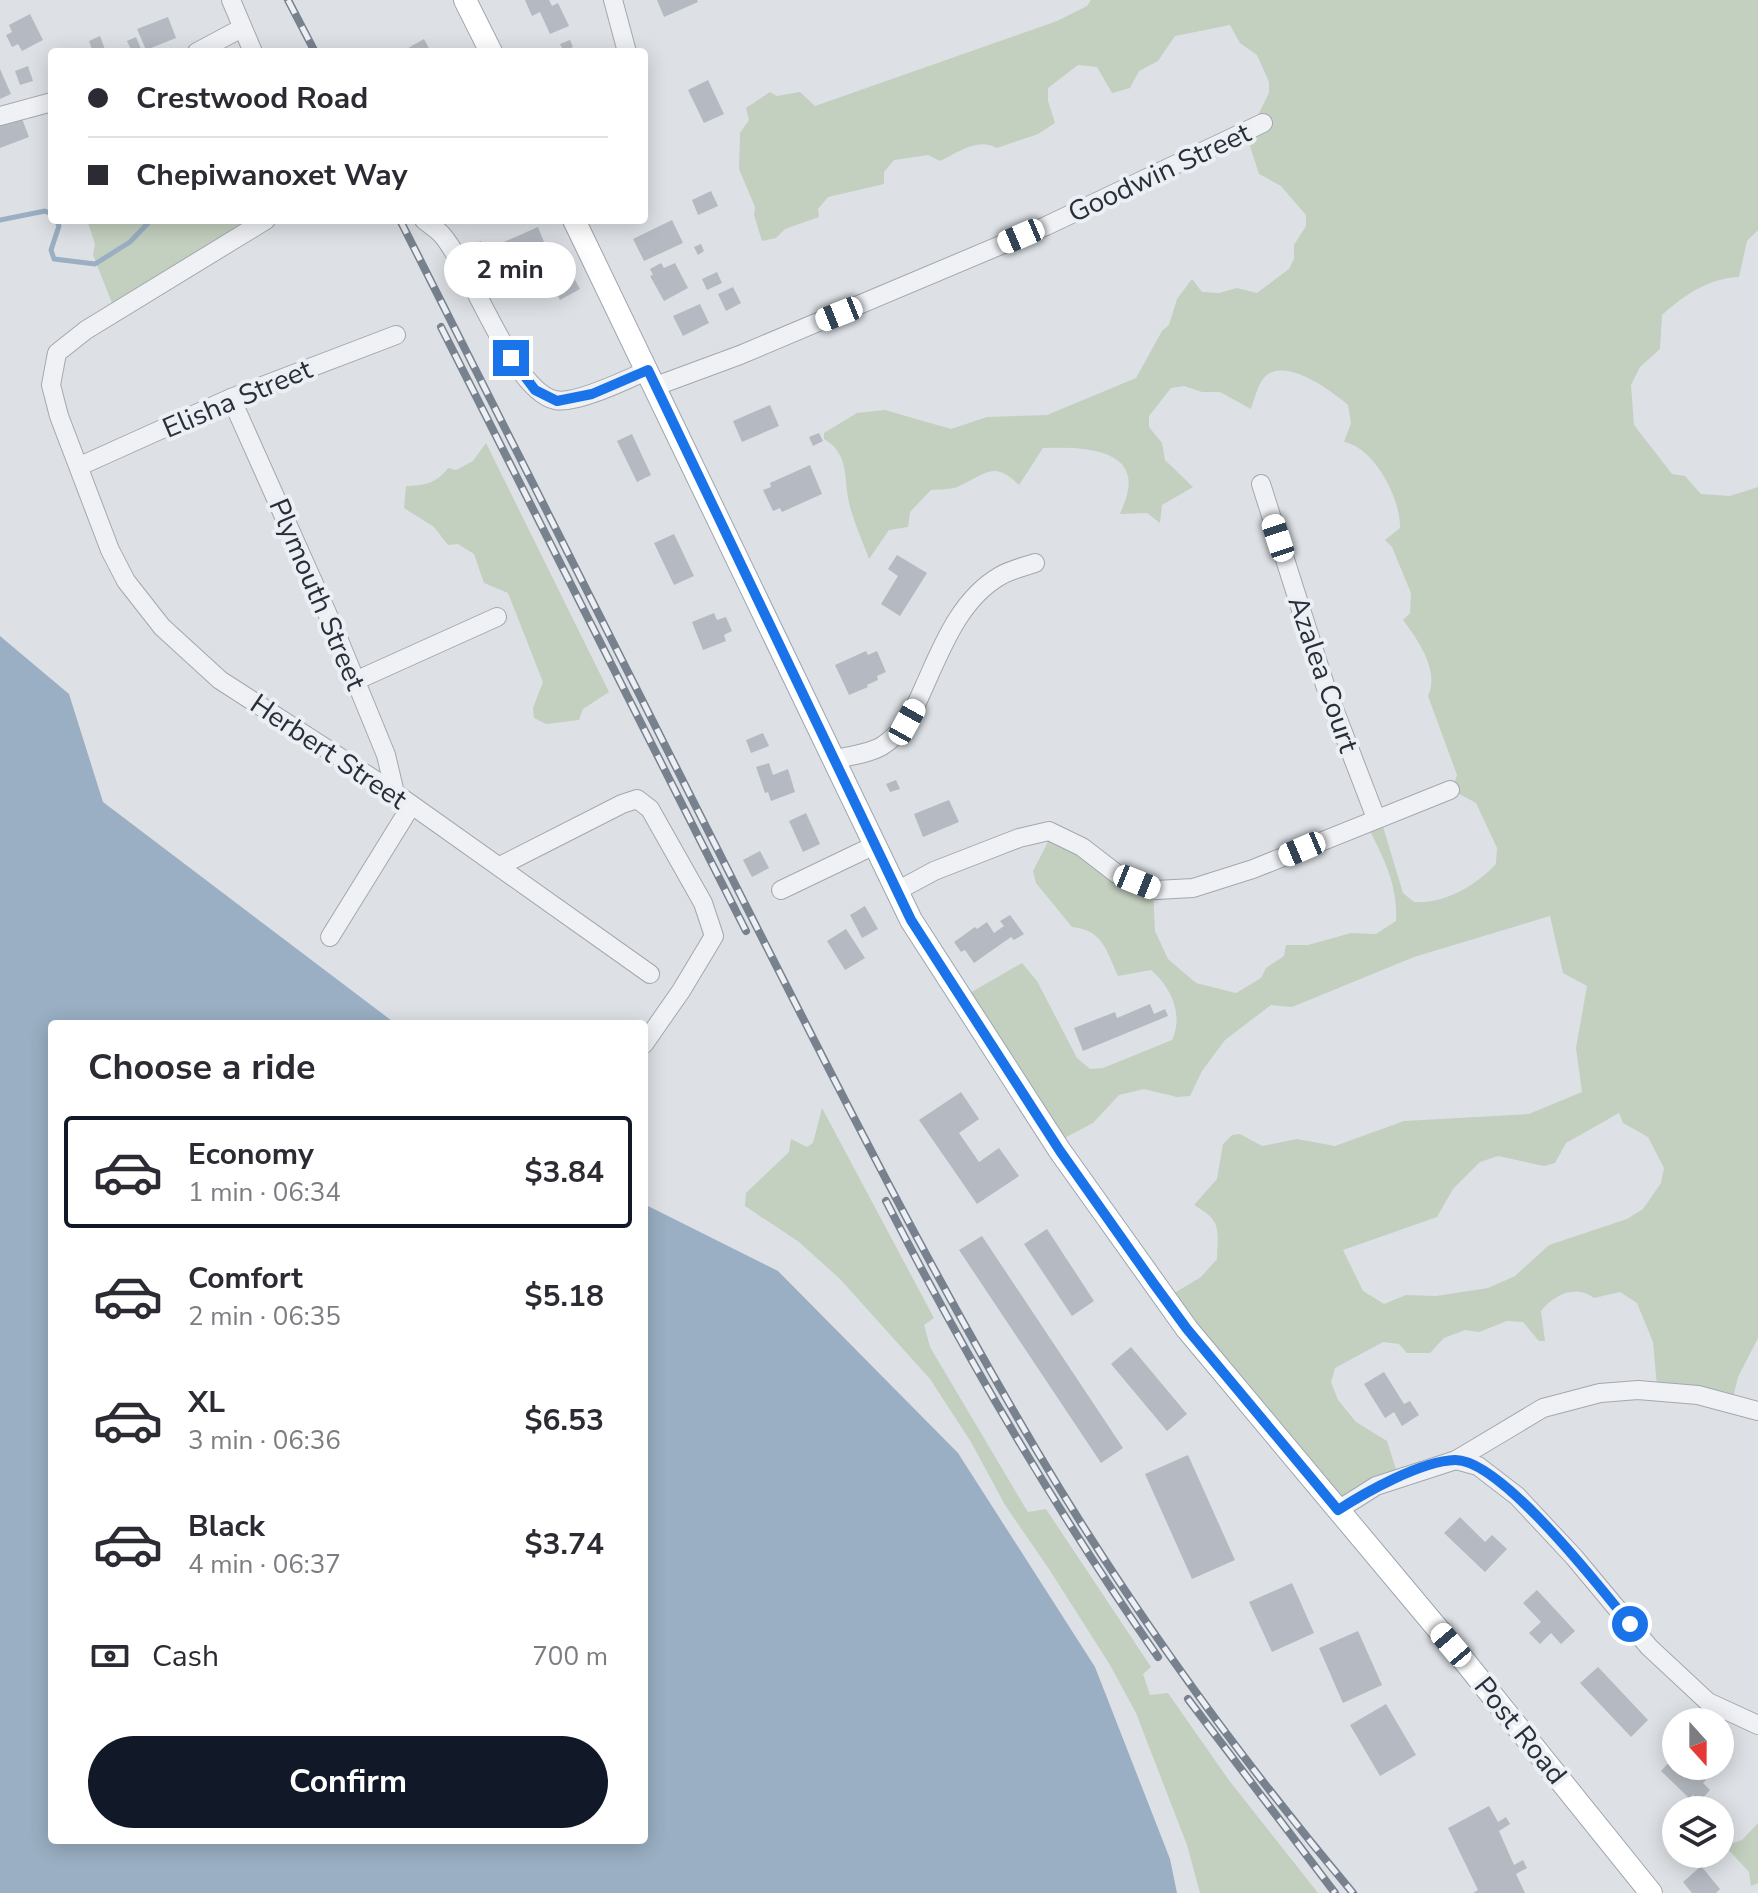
<!DOCTYPE html>
<meta charset="utf-8">
<style>
:root{--surface:#fff;--page:#f7f7f7;--text:#2b2b33;--muted:#7c7c81;--line:#e1e1e2;--accent:#111827}
body{margin:0;font-family:"Nunito Sans",sans-serif;background:var(--page);color:var(--text);height:100vh;display:flex;flex-direction:column;font-size:30px;white-space:nowrap}
*{box-sizing:border-box;margin:0}
p{font-size:26px;color:var(--muted)}
.icon{flex:none;width:44px;height:44px;fill:none;stroke:currentColor;stroke-width:2;stroke-linecap:round;stroke-linejoin:round}
.map{position:relative;flex:1;overflow:hidden}
.sheet{position:absolute;left:48px;top:1020px;width:600px;height:824px;display:flex;flex-direction:column;background:var(--surface);border-radius:8px;box-shadow:0 4px 20px #0003}
.sheet>*{flex:none}
.top-card{position:absolute;left:48px;top:48px;width:600px;height:176px;border-radius:8px;box-shadow:0 4px 20px #0003;display:grid;align-content:center;height:176px;padding:0 40px;background:var(--surface)}
.needle{width:52px;rotate:159deg}
.controls{position:absolute;left:1662px;top:1708px;display:grid;gap:16px}
.controls a{display:grid;place-items:center;width:72px;height:72px;border-radius:50%;background:var(--surface);box-shadow:0 4px 20px #0003;font-size:40px}
.end{position:absolute;width:36px;height:36px;margin:-18px;border:10px solid #1a73e8;background:#fff;box-shadow:0 0 0 4px #fff}
.from{border-radius:50%}
.bubble{position:absolute;height:56px;border-radius:28px;background:var(--surface);box-shadow:0 4px 20px #0003;font-size:26px;font-weight:700;line-height:56px;text-align:center}
.car{position:absolute;width:24px;height:48px;margin:-24px -12px;border-radius:10px;box-shadow:0 0 6px 2px #0007;background:linear-gradient(#fff 24%,#345 0 40%,#fff 0 76%,#345 0 86%,#fff 0)}
.top-card b{display:flex;align-items:center;gap:28px;height:76px;font-size:30px}
.top-card b+b{border-top:2px solid var(--line)}
.top-card i{width:20px;height:20px;background:var(--text)}
ul{padding:0;list-style:none}
li{display:flex;align-items:center;gap:24px;height:112px;margin:0 16px 12px;padding:0 24px;border:4px solid transparent;border-radius:8px}
li div{flex:1}
li b{display:block;font-size:30px}
li em{font-style:normal;font-weight:700}
li.active{border-color:var(--accent)}
li>.icon{width:72px;height:72px;stroke-width:1.5}
h2{padding:0 40px;font-size:36px;line-height:96px}
.pay{display:flex;align-items:center;gap:20px;height:88px;padding:0 40px;font-size:30px}
.pay p{margin-inline-start:auto}
.primary-button{display:flex;gap:16px;margin-top:auto;padding:16px 40px}
.primary-button a{flex:1;height:92px;border-radius:48px;background:var(--accent);color:#fff;font-size:32px;font-weight:700;line-height:92px;text-align:center}
.map>svg:first-child{display:block}
.green{fill:#c3cfbf;fill-rule:evenodd}
.water{fill:#9aafc3}
.lines{fill:none;stroke-linecap:round;stroke-linejoin:round}
.stream{stroke:#9aafc3;stroke-width:5}
.building{fill:#b5bac2}
.minor-casing{stroke:#a3a8af;stroke-width:20}
.major-casing{stroke:#9da5b0;stroke-width:24}
.minor{stroke:#eff1f4;stroke-width:18}
.major{stroke:#fff;stroke-width:22}
.rail-casing{stroke:#78818e;stroke-width:8}
.rail{stroke:#eceff3;stroke-width:5;stroke-dasharray:15;stroke-linecap:butt}
.route{stroke:#1a73e8;stroke-width:10}
.labels{text-anchor:middle;stroke-width:8;stroke-linejoin:round;paint-order:stroke}
.street-label{font-size:28px;fill:#282f3b;stroke:#eceff3}
</style>
<div class="map">
<svg width="1758" height="1893" viewBox="0 0 1758 1893">
<rect width="100%" height="100%" fill="#dde1e5"/>
<g class="green">
<path d="M1091,0h667v230l-11,11 -8,36c-30,1 -55,18 -77,38l-2,34 -20,18 -9,18 3,40 38,49 13,2 16,18 29,2 28,-9v851l-20,39 -6,25 -75,-16 -4,-44 -16,-39 -17,-11 -26,6c-19,-14 -40,-3 -53,13l4,30h-6l-16,-19 -16,-1 -28,11 -14,-2 -21,8 -14,15h-23l-8,-9 -16,-2 -48,26 -4,14 7,18 18,22 31,19 12,38 -58,30 -175,-211 35,-21 16,-18c1,-30 5,-38 -23,-54l23,-26 6,-35 9,-9 8,-1 22,12 35,-7 38,7 69,-25 125,-7 53,-22 -6,-44 11,-62 -24,-13 -13,-57 -136,41 -122,50 -21,-2 -46,35 -23,31 -12,25 -13,1 -33,-8 -25,6 -26,28 -36,19 -94,-145 59,-34 15,18 40,77 13,11 13,-1 69,-28c12,-25 -1,-53 -21,-70l-33,6c-12,-26 -15,-46 -46,-49l-36,-44 -3,-12 17,-33 103,52 2,41 13,28 28,24 40,10 25,-15 5,-10 18,-12 2,-11h22l43,-12 25,1 20,-13c2,-37 -13,-64 -29,-96l14,-5 22,73 11,9c31,2 61,-16 82,-38l1,-16 -21,-45 -24,-13 5,-15 -29,-79c12,-25 -10,-56 -25,-76l7,-7 1,-20 -19,-46 -7,-7 15,-12c1,-29 -26,-81 -56,-86l7,-19 -3,-18c-17,-15 -66,-51 -85,-26 -6,8 -9,21 -12,30l-31,-17h-18l-18,-6 -13,2 -22,28v11l13,16 3,17 28,27 -31,18 -2,18 -13,-10 -27,1c3,-8 7,-16 8,-24 8,-45 -57,-43 -85,-42l-24,37c-26,-26 -34,-10 -62,2 -8,3 -17,2 -26,3l-21,22 -2,15 -19,3 -20,29c-7,-20 -18,-42 -21,-62 -4,-23 0,-44 -24,-58v-6l33,-20 28,-3 66,19 36,-12 60,-2 89,-37 26,-47 7,-6 8,-26 15,-20 10,13 17,1 18,-5 20,5 32,-24 5,-10v-14l12,-19v-11l-25,-29 -22,-12 -12,-37 22,-44v-11l-12,-27 -17,-12 -10,-18 -55,11 -17,25 -19,10 -9,17 -18,5 -15,-26 -19,-2 -30,23v13l7,22 -17,11 -41,14c-19,-11 -39,4 -57,13l-12,-6 -34,5 -10,12v12l-56,13 -10,12 1,8 -34,12 -9,9 -14,3 -8,-26 1,-8 -16,-38 1,-36 9,-13 -3,-12 24,-16 7,4 23,-4 15,14 242,-85 30,-15zM1619,1113l4,10 25,14 16,31 -3,15 -18,26 -16,10 -78,26 -34,31 -27,12 -52,8 -30,-1 -22,9 -21,-13 -20,-41 94,-33 16,-28 27,-27 18,-6 46,10 11,-3 11,-20z"/>
<path d="M87,220h181l-154,88 -21,-53 2,-11z"/>
<path d="M486,443l123,249 -26,17 -4,11 -33,4 -12,-6 -1,-10 10,-26 -35,-89 -24,-10 -10,-29 -16,-10 -10,1 -14,-18 -30,-19 2,-22c18,0 31,-3 42,-18l8,2 17,-9z"/>
<path d="M822,1108l112,210 -10,7 6,22 93,157 5,8 18,-3 105,158 -8,7 7,21 18,-2 60,86 90,114h-118l-13,-48 -51,-132 -26,-48 -61,-96 -44,-64 -34,-63 -41,-63 -90,-100 -41,-37 -54,-36 1,-13 43,-41 2,-13 16,8 6,-4z"/>
<path d="M1758,1823v60l-7,3 -2,-14 -24,-26 17,-6z"/>
</g>
<path class="water" d="M0,636l69,58 34,108 293,222h-344v816h592v-636l134,67 180,182 137,214 75,192 7,34h-1177z"/>
<g class="lines">
<g class="stream">
<path d="M0,220l45,-9 7,3"/>
<path d="M56,220l3,6 -8,24 3,9 41,5 35,-22 21,-22"/>
</g>
</g>
<g class="building">
<path d="M525,0h24l3,6 6,-3 11,23 -19,8 -10,-22 -8,4z"/>
<path d="M657,0h40l1,2 -34,15z"/>
<path d="M30,14l13,26 -21,11 -4,-7 -6,3 -6,-12 6,-3 -3,-7z"/>
<path d="M168,17l8,21 -30,12 -9,-21z"/>
<path d="M100,36l6,16h-13l-4,-11z"/>
<path d="M136,37l5,12 -9,3 -5,-11z"/>
<path d="M424,39l7,13h-30z"/>
<path d="M570,40l3,7 -9,5 -4,-8z"/>
<path d="M28,66l5,15 -13,4 -5,-14z"/>
<path d="M0,69l11,25 -11,5z"/>
<path d="M708,80l16,34 -20,9 -16,-33z"/>
<path d="M21,116l8,21 -29,11v-24z"/>
<path d="M711,191l7,15 -20,9 -6,-15z"/>
<path d="M672,220l11,23 -39,18 -11,-22z"/>
<path d="M538,227l8,20 -40,17 -9,-19z"/>
<path d="M481,241l5,11 -12,6 -5,-12z"/>
<path d="M701,244l3,7 -6,4 -4,-8z"/>
<path d="M661,263l3,5 11,-5 13,25 -24,13 -14,-25 3,-1 -3,-6z"/>
<path d="M570,271l10,18 -20,11 -10,-19z"/>
<path d="M717,272l5,11 -15,7 -5,-11z"/>
<path d="M733,287l8,16 -15,8 -8,-17z"/>
<path d="M700,304l9,19 -26,13 -10,-20z"/>
<path d="M770,405l9,21 -37,16 -9,-21z"/>
<path d="M819,433l4,8 -10,5 -4,-9z"/>
<path d="M632,434l19,41 -14,7 -20,-41z"/>
<path d="M810,465l12,29 -40,18 -2,-4 -7,3 -10,-21 8,-3 -1,-4z"/>
<path d="M674,534l20,42 -20,9 -20,-42z"/>
<path d="M897,555l30,18 -27,43 -19,-12 17,-28 -10,-7z"/>
<path d="M714,613l3,7 9,-3 6,14 -8,4 2,6 -23,9 -11,-28z"/>
<path d="M866,651l2,4 9,-4 9,21 -9,4 1,4 -11,5 1,2 -19,8 -14,-30z"/>
<path d="M763,733l6,13 -18,7 -5,-13z"/>
<path d="M769,763l4,12 15,-6 7,23 -24,9 -3,-9 -3,1 -9,-26z"/>
<path d="M896,780l4,9 -10,3 -4,-8z"/>
<path d="M949,800l10,22 -36,15 -9,-23z"/>
<path d="M806,813l14,31 -17,8 -14,-31z"/>
<path d="M760,851l9,17 -17,9 -9,-17z"/>
<path d="M865,906l13,23 -16,9 -12,-23z"/>
<path d="M1010,915l14,19 -10,6 -3,-3 -37,26 -9,-13 -4,2 -7,-10 21,-15 2,2 10,-7 7,11 10,-7 -4,-5z"/>
<path d="M846,929l19,29 -20,12 -18,-29z"/>
<path d="M1150,1004l4,10 11,-5 3,7 -85,35 -9,-23 41,-16 2,6z"/>
<path d="M961,1092l18,27 -20,14 20,29 20,-14 20,28 -42,28 -58,-84z"/>
<path d="M1047,1229l47,72 -22,15 -48,-72z"/>
<path d="M982,1236l141,212 -22,15 -142,-213z"/>
<path d="M1131,1347l56,67 -20,17 -56,-67z"/>
<path d="M1384,1372l20,32 6,-3 9,14 -17,11 -8,-14 -9,6 -21,-34z"/>
<path d="M1188,1455l47,105 -43,19 -47,-105z"/>
<path d="M1460,1517l25,25 7,-7 15,14 -22,23 -41,-39z"/>
<path d="M1292,1583l22,50 -42,19 -23,-50z"/>
<path d="M1537,1590l38,41 -14,13 -10,-11 -11,11 -11,-11 12,-11 -18,-19z"/>
<path d="M1358,1631l24,54 -39,18 -24,-55z"/>
<path d="M1598,1667l50,53 -17,17 -51,-54z"/>
<path d="M1386,1704l30,51 -36,21 -30,-51z"/>
<path d="M1676,1755v11h16l14,14 -3,3 7,7 -10,11 -7,-6 -4,3 -28,-27z"/>
<path d="M1489,1806l9,16 8,-5 4,7 -11,7 15,34 9,-5 4,8 -11,6 9,19h-52l5,-3 -30,-62z"/>
<path d="M1701,1866l19,23 -4,4h-24l-9,-11z"/>
</g>
<g class="lines">
<g class="minor-casing">
<g id="minor">
<path d="M231,0l22,52"/>
<path d="M613,0l14,52"/>
<path d="M197,52l45,-24"/>
<path d="M0,116l52,-14"/>
<path d="M266,220l-180,110 -29,23 -6,32 8,31 51,134 16,31 36,46 58,53 175,113 255,181"/>
<path d="M424,220c6,5 14,10 19,16 30,36 70,155 112,164 20,5 73,-21 93,-30"/>
<path d="M656,386l84,-31 306,-129 217,-103"/>
<path d="M231,398l105,235 50,122 9,38"/>
<path d="M80,466l151,-68 165,-63"/>
<path d="M1261,484l65,204 50,130"/>
<path d="M355,681l142,-64"/>
<path d="M834,759c16,-3 34,-5 48,-13 22,-14 32,-36 42,-59 18,-40 36,-88 76,-111 10,-6 23,-9 35,-13"/>
<path d="M500,866l122,-62 15,-5 13,10 53,94 11,33 -33,55 -37,53"/>
<path d="M781,890l94,-45"/>
<path d="M897,891l37,-20 85,-33 30,-7 33,16 35,27 39,16 37,-2 60,-19 197,-79"/>
<path d="M330,937l81,-131"/>
<path d="M1456,1460l22,6 39,30 57,61 75,90 59,55 50,23"/>
<path d="M1338,1510l38,-24 80,-26 87,-52 57,-15 38,-3 60,5 60,16"/>
</g>
</g>
<g class="major-casing">
<g id="major">
<path d="M465,0l26,52"/>
<path d="M574,220l337,700 149,231 127,178 271,324 193,240"/>
</g>
</g>
<use href="#minor" class="minor"/>
<use href="#major" class="major"/>
<g class="rail-casing">
<g id="rail">
<path d="M288,0l27,52"/>
<path d="M400,220c115,228 230,456 345,684 93,184 187,370 292,547 92,155 200,304 316,442"/>
<path d="M441,327l305,604"/>
<path d="M886,1201c81,158 170,310 272,456"/>
<path d="M1188,1699l147,194"/>
</g>
</g>
<use href="#rail" class="rail"/>
</g>
<g class="lines">
<path class="route" d="M511,358l24,32 22,11 35,-7 56,-24 263,550 149,231 94,133 33,45 151,181c28,-18 83,-49 117,-50 46,-1 146,129 175,164"/>
</g>
<g class="labels">
<g class="street-label">
<text transform="translate(1159 172) rotate(-25)" y="10">Goodwin Street</text>
<text transform="translate(237 398) rotate(-23)" y="10">Elisha Street</text>
<text transform="translate(318 594) rotate(67)" y="10">Plymouth Street</text>
<text transform="translate(1324 674) rotate(71)" y="10">Azalea Court</text>
<text transform="translate(329 751) rotate(34)" y="10">Herbert Street</text>
<text transform="translate(1521 1730) rotate(51)" y="10">Post Road</text>
</g>
</g>
</svg>
<div class="controls">
<a><svg class="needle" viewBox="-14 -14 28 28"><path d="M0-13l5 13h-10z" fill="#e53935"/><path d="M0 13l5-13h-10z" fill="#7c7c81"/></svg></a>
<a><svg class="icon" aria-label="layers" viewBox="0 0 24 24"><path d="M12 4l9 5-9 5-9-5zM3 14l9 5 9-5"/></svg></a>
</div>
<i class="end from" style="left:1630px;top:1624px"></i>
<i class="end" style="left:511px;top:358px"></i>
<div class="bubble" style="left:444px;top:242px;width:132px">2 min</div>
<i class="car" style="left:1021px;top:236px;rotate:247deg"></i>
<i class="car" style="left:839px;top:314px;rotate:248deg"></i>
<i class="car" style="left:1278px;top:538px;rotate:342deg"></i>
<i class="car" style="left:907px;top:722px;rotate:29deg"></i>
<i class="car" style="left:1302px;top:849px;rotate:247deg"></i>
<i class="car" style="left:1137px;top:882px;rotate:112deg"></i>
<i class="car" style="left:1451px;top:1645px;rotate:320deg"></i>
<div class="top-card">
<b><i class="from"></i>Crestwood Road</b>
<b><i></i>Chepiwanoxet Way</b>
</div>
<section class="sheet">
<h2>Choose a ride</h2>
<ul>
<li class="active"><svg class="icon" aria-label="car" viewBox="0 0 24 24"><path d="M5 17H2v-5l4-1 3-4h7l3 4 3 1v5h-3M9 17h6M6 11h13"/><circle cx="7" cy="17" r="2"/><circle cx="17" cy="17" r="2"/></svg><div><b>Economy</b><p>1 min · 06:34</p></div><em>$3.84</em></li>
<li><svg class="icon" aria-label="car" viewBox="0 0 24 24"><path d="M5 17H2v-5l4-1 3-4h7l3 4 3 1v5h-3M9 17h6M6 11h13"/><circle cx="7" cy="17" r="2"/><circle cx="17" cy="17" r="2"/></svg><div><b>Comfort</b><p>2 min · 06:35</p></div><em>$5.18</em></li>
<li><svg class="icon" aria-label="car" viewBox="0 0 24 24"><path d="M5 17H2v-5l4-1 3-4h7l3 4 3 1v5h-3M9 17h6M6 11h13"/><circle cx="7" cy="17" r="2"/><circle cx="17" cy="17" r="2"/></svg><div><b>XL</b><p>3 min · 06:36</p></div><em>$6.53</em></li>
<li><svg class="icon" aria-label="car" viewBox="0 0 24 24"><path d="M5 17H2v-5l4-1 3-4h7l3 4 3 1v5h-3M9 17h6M6 11h13"/><circle cx="7" cy="17" r="2"/><circle cx="17" cy="17" r="2"/></svg><div><b>Black</b><p>4 min · 06:37</p></div><em>$3.74</em></li>
</ul>
<div class="pay"><svg class="icon" aria-label="cash" viewBox="0 0 24 24"><path d="M3 7h18v10H3z"/><circle cx="12" cy="12" r="2"/></svg>Cash<p>700 m</p></div>
<div class="primary-button"><a>Confirm</a></div>
</section>
</div>
